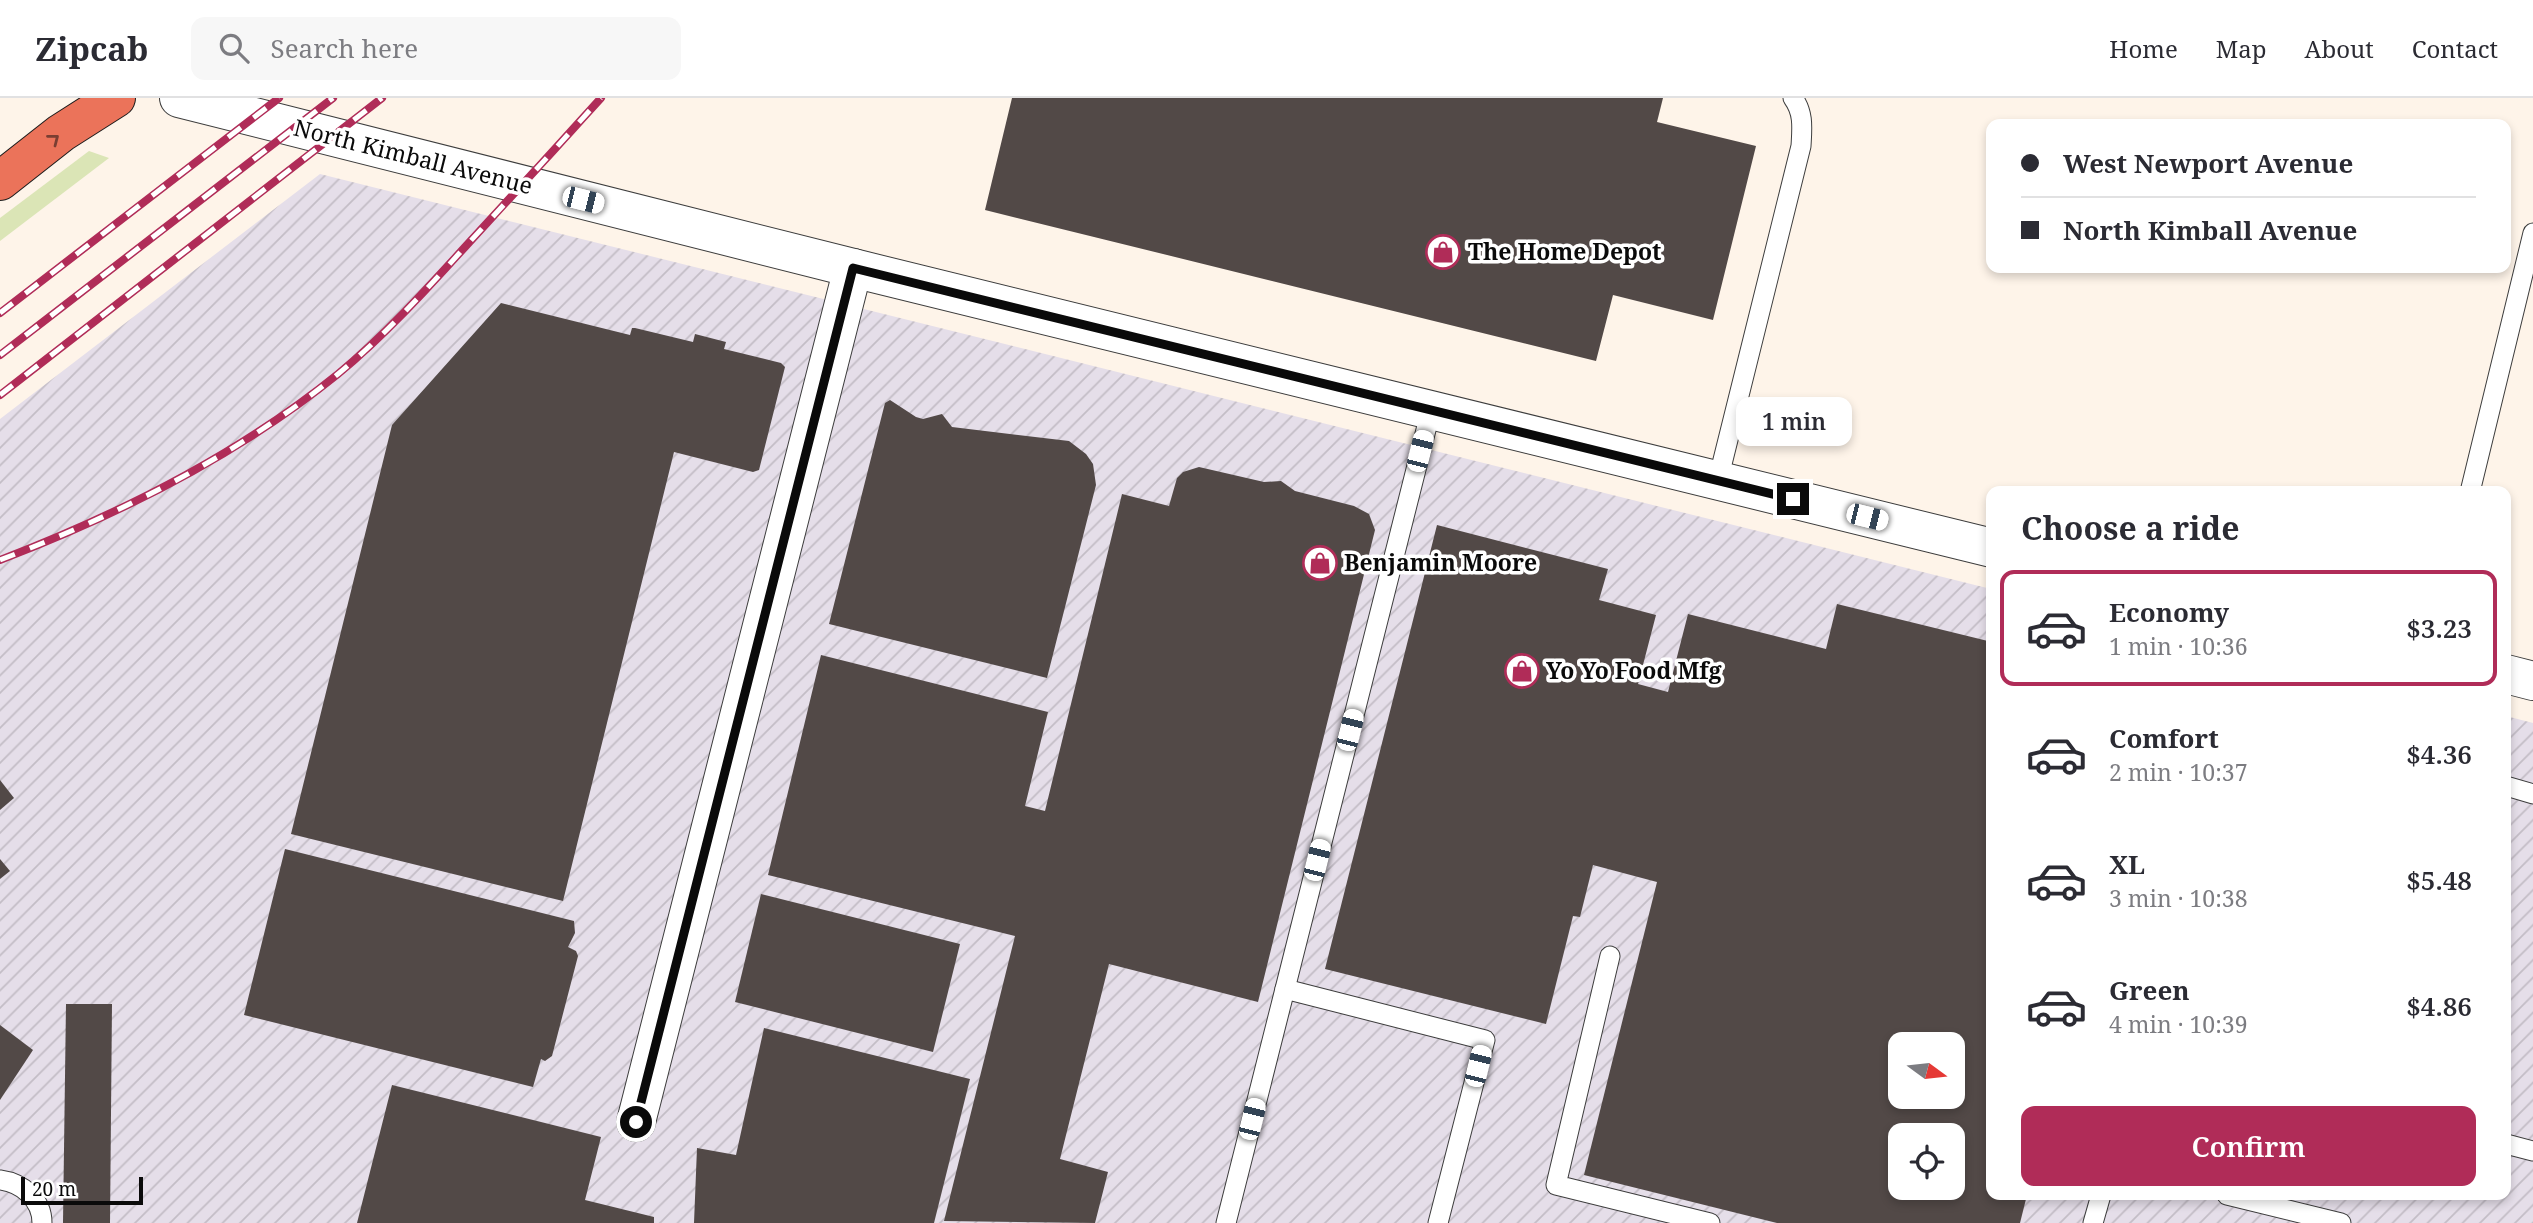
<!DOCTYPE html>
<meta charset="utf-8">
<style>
:root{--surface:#fff;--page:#f7f7f7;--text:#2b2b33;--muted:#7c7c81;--line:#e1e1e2;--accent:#b02c58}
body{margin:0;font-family:"Noto Serif",serif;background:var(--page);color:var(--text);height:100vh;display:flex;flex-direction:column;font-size:26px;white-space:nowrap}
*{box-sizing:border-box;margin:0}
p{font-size:23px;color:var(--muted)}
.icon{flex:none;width:38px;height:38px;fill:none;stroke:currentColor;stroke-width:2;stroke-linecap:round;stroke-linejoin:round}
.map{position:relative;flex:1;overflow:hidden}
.drawer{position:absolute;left:1986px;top:388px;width:525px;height:714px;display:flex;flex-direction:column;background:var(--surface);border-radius:14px;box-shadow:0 4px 10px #0003}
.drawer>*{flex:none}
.banner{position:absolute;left:1986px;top:21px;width:525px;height:154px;border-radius:14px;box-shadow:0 4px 10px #0003;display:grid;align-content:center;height:154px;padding:0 35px;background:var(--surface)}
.needle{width:46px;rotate:105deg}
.controls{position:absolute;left:1888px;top:934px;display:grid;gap:14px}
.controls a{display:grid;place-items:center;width:77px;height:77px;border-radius:14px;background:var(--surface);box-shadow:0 4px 10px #0003;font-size:35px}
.scale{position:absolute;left:21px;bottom:18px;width:122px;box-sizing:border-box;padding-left:7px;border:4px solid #0a0a0a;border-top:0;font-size:19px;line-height:24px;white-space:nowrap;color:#0a0a0a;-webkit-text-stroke:5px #fff;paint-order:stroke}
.end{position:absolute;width:32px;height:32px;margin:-16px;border:9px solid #0a0a0a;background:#fff;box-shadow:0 0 0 4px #fff}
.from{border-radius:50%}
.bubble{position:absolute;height:49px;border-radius:14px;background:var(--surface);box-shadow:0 4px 10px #0003;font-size:23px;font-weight:600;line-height:49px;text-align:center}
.car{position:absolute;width:21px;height:42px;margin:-21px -10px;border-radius:9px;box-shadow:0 0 5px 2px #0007;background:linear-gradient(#fff 24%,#345 0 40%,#fff 0 76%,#345 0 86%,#fff 0)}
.banner b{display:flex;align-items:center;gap:24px;height:66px;font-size:26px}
.banner b+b{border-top:2px solid var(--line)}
.banner i{width:18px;height:18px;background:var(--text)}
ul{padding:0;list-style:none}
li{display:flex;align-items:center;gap:21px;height:116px;margin:0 14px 10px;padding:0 21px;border:4px solid transparent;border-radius:14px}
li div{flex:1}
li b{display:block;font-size:26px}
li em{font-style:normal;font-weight:600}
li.current{border-color:var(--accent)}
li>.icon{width:63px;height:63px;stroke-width:1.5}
h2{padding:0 35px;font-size:32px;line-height:84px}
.button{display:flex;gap:14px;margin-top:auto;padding:14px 35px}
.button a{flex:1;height:80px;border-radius:14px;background:var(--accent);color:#fff;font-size:28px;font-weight:600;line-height:80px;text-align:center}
header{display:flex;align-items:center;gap:42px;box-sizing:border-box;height:98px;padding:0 35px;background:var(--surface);border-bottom:2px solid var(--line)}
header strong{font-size:33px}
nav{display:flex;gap:38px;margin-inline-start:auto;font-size:24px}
.search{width:490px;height:63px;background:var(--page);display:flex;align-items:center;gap:18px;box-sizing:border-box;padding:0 24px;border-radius:14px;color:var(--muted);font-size:26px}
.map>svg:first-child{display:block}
.industrial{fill:url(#industrial-furrows);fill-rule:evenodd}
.grass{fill:#dbe5b6}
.building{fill:#524947;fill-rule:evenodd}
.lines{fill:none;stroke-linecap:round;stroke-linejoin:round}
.service-casing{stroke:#3d3d3d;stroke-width:21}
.minor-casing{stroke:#3d3d3d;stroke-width:40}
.tertiary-casing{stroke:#3d3d3d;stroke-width:40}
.motorway-casing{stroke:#1b1b1b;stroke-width:40}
.service{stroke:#fff;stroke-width:19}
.minor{stroke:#fff;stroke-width:38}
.tertiary{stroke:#fff;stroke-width:38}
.motorway{stroke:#eb735a;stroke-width:38}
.rail-casing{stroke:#b02c58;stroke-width:8}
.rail{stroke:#fff;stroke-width:5;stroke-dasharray:16;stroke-linecap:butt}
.oneway{stroke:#7a3e32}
.route{stroke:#0a0a0a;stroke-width:9}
.labels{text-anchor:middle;stroke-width:7;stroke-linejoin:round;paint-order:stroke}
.street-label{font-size:23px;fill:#0a0a0a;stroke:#fff}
.poi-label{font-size:23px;font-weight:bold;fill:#0a0a0a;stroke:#fff;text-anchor:start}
</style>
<header>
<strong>Zipcab</strong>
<div class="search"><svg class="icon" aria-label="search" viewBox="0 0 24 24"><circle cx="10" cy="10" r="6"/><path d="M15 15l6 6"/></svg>Search here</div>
<nav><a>Home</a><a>Map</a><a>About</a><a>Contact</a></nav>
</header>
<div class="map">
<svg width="2533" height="1125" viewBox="0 0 2533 1125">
<defs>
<pattern id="industrial-furrows" width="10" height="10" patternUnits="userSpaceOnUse" patternTransform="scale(1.75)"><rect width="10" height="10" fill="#e5dee9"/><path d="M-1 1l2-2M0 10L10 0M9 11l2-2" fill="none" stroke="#c3bdc6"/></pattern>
</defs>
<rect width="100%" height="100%" fill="#fef4e9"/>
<path class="industrial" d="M320,76l1671,415 1,606h514v-479l27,7v500h-2533v-804zM1900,947h53v52h-53zM1900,1038h53v52h-53z"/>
<path class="grass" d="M89,53l20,7 -109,83v-23z"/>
<g class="building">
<path d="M1012,0h651l-6,24 99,24 -43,174 -100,-25 -17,66 -611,-151z"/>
<path d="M501,205l129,32 2,-7h3l58,14 2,-8 31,8 -2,7 57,14 4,4 -26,103 -6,2 -79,-20 -111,449 -272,-67 101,-409z"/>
<path d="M890,302l26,17 7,2 19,-5 10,13 117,14 17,13 7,10 3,21 -49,193 -218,-54 56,-221z"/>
<path d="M1199,369l65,15 17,-1 14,10 59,15 15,8 6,16 -117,472 -149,-38 -49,195 48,13 -13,51 -151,-2 71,-285 -247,-61 53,-220 227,57 -23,94 20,5 77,-317 47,12 8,-28 6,-6z"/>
<path d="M1437,427l171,44 -9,31 57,15 -18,69 30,8 20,-78 138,35 11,-45 155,38v553h35l-7,28h-243l-193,-48 73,-293 -64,-17 -13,52 -7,-1 -27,108 -221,-55zM1900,947h53v52h-53zM1900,1038h53v52h-53z"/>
<path d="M0,682l14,18 -14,12z"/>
<path d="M285,751l289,72 1,12 -7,14 8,4 2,5 -26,100 -7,5 -4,-2 -8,28 -289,-72z"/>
<path d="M0,761l10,12 -10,8z"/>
<path d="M761,796l199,50 -27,108 -198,-50z"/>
<path d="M66,906h46l-2,219h-47z"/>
<path d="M0,927l33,25 -33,50z"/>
<path d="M764,930l206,51 -36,144h-240l3,-75 39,7z"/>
<path d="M392,987l209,52 -16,63 69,17v6h-297z"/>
</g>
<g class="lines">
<g class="service-casing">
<g id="service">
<path d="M1718,382l83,-334c1,-18 3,-33 -8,-48"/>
<path d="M2470,394l63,-259"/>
<path d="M2506,688l27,8"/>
<path d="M1610,858l-54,229 154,38"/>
<path d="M1285,891l200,51 -47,183"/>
<path d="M2506,1046l27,7"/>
<path d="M0,1082c22,3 42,19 42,43"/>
<path d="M2227,1097l114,28"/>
<path d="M1226,1125l205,-813"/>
<path d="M2093,1125l8,-28"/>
</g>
</g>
<g class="minor-casing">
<path id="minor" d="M636,1024l217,-854"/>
</g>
<g class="tertiary-casing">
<g id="tertiary">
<path d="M179,0l674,170 1139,280"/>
<path d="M2506,576l27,7"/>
</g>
</g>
<g class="motorway-casing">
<path id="motorway" d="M0,83l61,-48 55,-35"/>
</g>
<use href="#service" class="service"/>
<use href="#minor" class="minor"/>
<use href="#tertiary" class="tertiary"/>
<use href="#motorway" class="motorway"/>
<g class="rail-casing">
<g id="rail">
<path d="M0,215l279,-215"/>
<path d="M0,257l333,-257"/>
<path d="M0,297l382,-297"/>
<path d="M0,462c120,-46 238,-105 338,-186 46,-38 87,-83 127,-127 46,-50 91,-99 136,-149"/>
</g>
</g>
<use href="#rail" class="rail"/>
</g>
<defs><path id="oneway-chevron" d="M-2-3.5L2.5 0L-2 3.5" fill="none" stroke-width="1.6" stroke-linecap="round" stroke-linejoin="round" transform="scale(1.75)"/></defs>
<use class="oneway" href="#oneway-chevron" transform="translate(54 41) rotate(-38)"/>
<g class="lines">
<path class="route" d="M636,1024l217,-854 940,231"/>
</g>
<defs>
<g id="shop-ring" transform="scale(1.75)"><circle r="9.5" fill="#fff" stroke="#b02c58" stroke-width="1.5"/><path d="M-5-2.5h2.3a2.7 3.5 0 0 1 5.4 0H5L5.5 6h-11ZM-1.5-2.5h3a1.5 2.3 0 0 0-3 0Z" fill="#b02c58"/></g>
</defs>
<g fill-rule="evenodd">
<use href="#shop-ring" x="1443" y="154"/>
<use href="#shop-ring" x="1320" y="465"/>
<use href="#shop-ring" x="1522" y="573"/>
</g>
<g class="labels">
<g class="street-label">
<text transform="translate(413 59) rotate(14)" y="8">North Kimball Avenue</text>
</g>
<g class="poi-label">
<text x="1468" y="162">The Home Depot</text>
<text x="1344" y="473">Benjamin Moore</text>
<text x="1546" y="581">Yo Yo Food Mfg</text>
</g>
</g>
</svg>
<div class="controls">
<a><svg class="needle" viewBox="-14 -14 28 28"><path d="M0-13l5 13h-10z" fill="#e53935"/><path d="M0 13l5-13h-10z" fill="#7c7c81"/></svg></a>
<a><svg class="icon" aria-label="locate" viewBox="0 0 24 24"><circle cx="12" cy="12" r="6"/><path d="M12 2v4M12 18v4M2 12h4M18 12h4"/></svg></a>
</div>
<div class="scale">20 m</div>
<i class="end from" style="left:636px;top:1024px"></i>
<i class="end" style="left:1793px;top:401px"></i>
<div class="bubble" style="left:1736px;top:299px;width:116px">1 min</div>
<i class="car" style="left:583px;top:102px;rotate:104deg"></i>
<i class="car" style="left:1420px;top:353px;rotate:14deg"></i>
<i class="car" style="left:1867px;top:419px;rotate:104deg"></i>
<i class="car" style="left:1350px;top:632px;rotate:14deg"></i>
<i class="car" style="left:1317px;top:762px;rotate:14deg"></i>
<i class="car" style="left:1478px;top:968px;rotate:14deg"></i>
<i class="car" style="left:1252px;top:1021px;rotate:14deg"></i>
<div class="banner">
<b><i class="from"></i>West Newport Avenue</b>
<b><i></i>North Kimball Avenue</b>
</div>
<section class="drawer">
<h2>Choose a ride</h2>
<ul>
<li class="current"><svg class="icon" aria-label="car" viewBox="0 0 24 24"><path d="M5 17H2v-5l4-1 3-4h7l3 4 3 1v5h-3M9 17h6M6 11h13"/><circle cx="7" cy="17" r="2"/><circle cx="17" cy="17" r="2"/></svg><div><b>Economy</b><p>1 min · 10:36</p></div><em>$3.23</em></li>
<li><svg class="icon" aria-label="car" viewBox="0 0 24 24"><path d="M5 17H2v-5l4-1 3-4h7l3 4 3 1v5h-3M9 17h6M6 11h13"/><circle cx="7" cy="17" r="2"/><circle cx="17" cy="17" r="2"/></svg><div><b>Comfort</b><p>2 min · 10:37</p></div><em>$4.36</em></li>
<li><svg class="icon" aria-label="car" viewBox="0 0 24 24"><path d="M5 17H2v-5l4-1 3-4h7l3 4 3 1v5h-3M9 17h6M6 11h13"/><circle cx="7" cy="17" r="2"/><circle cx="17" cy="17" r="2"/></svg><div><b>XL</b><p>3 min · 10:38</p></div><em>$5.48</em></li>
<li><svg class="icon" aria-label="car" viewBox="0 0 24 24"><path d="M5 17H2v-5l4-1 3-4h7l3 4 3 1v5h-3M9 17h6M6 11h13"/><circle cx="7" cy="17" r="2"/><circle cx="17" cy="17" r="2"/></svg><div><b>Green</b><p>4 min · 10:39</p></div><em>$4.86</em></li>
</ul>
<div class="button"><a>Confirm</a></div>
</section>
</div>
